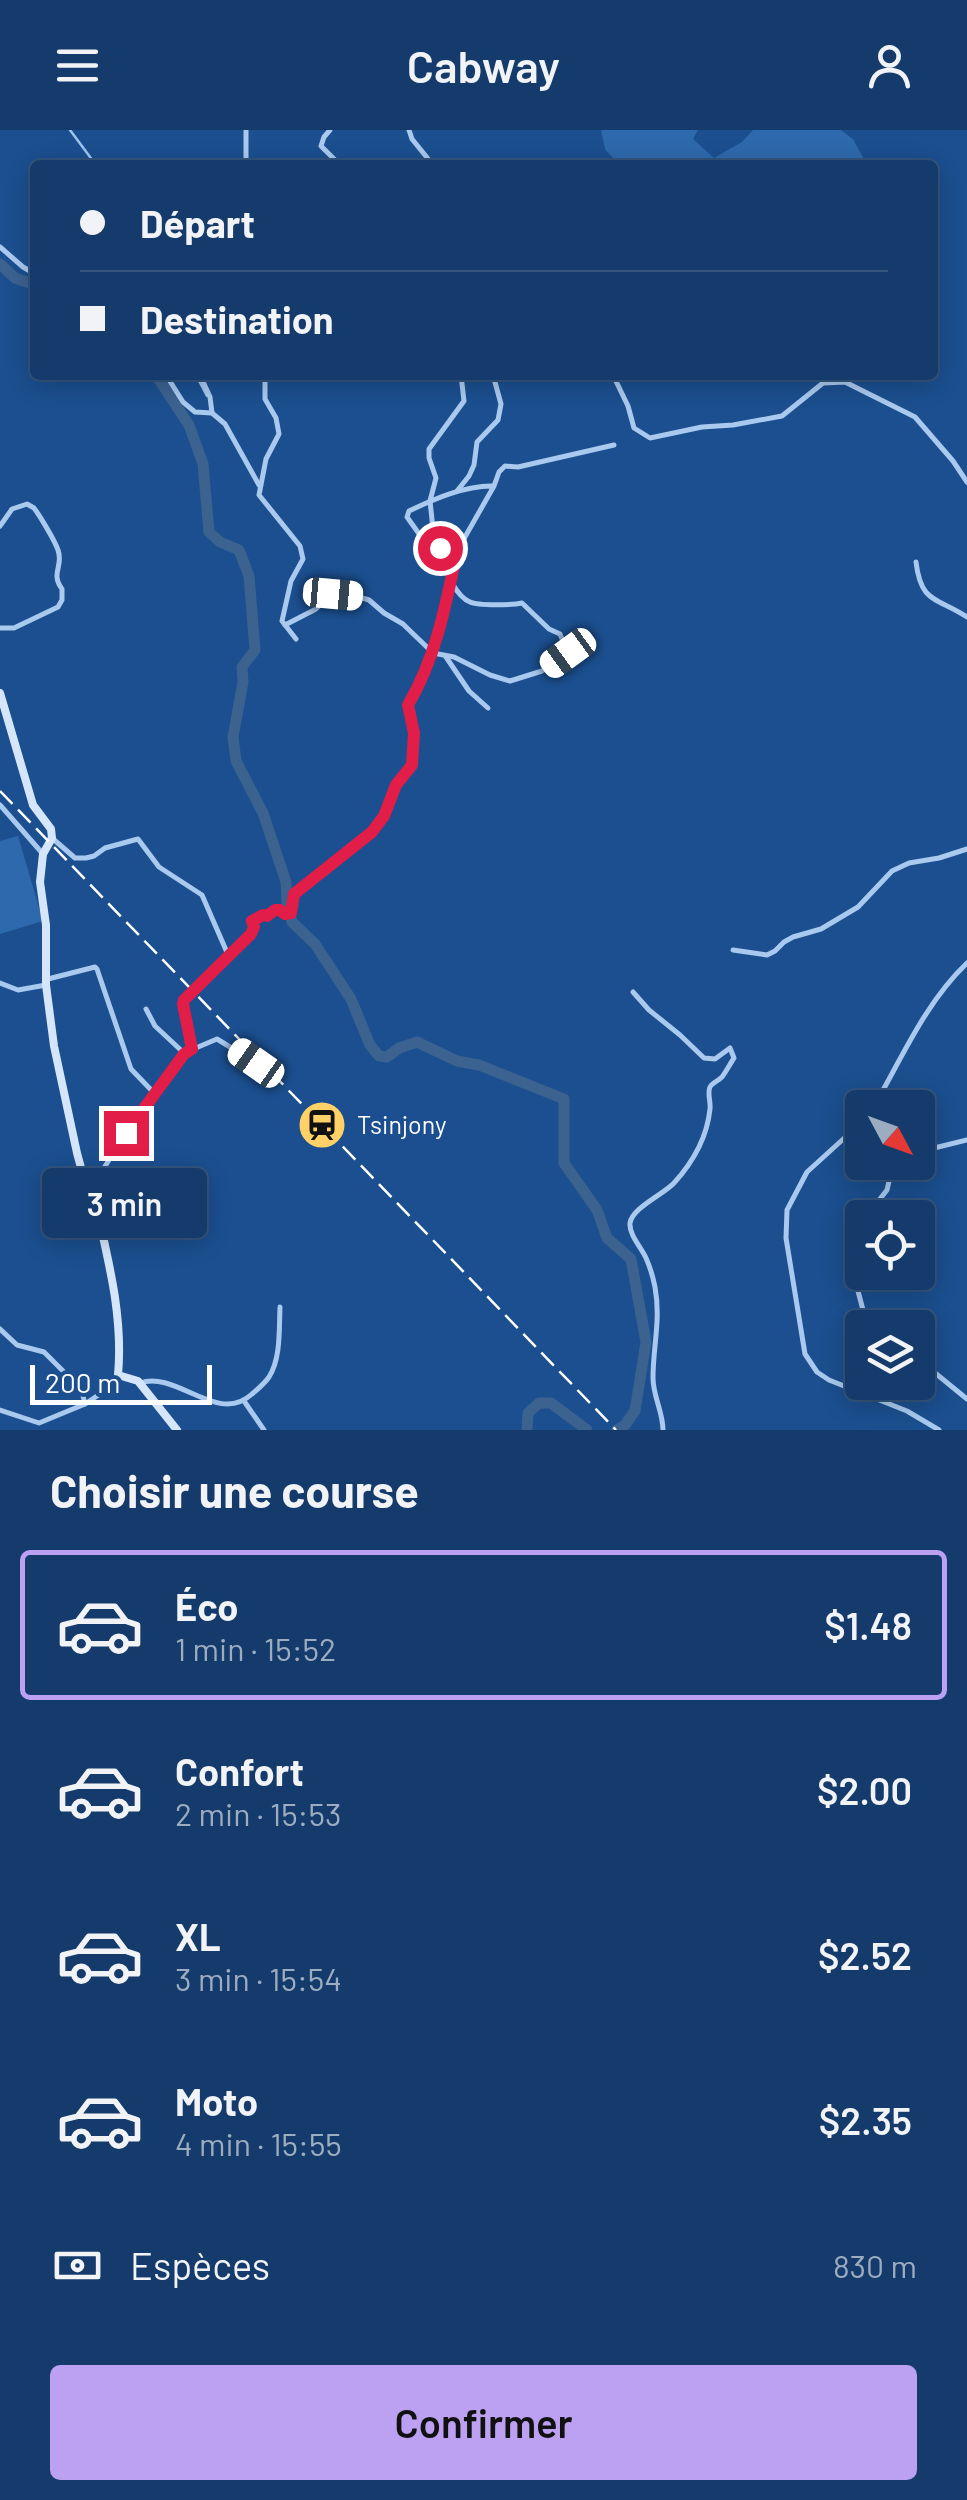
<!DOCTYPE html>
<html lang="fr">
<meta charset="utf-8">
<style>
:root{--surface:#143b6b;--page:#214673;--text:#f1f3f6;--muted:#9dadc1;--line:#33557e;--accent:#bca0f2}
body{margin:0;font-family:Barlow,sans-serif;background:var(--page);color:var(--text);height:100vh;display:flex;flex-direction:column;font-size:38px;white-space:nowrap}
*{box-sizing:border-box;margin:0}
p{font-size:32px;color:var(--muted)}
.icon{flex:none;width:55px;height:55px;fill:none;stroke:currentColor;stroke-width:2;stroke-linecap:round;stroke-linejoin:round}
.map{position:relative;height:1300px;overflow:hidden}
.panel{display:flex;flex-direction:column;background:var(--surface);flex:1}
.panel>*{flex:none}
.banner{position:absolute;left:30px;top:30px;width:908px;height:220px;border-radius:10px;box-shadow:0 5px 25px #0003,0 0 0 2px var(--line);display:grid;align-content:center;height:220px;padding:0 50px;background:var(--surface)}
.needle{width:65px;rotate:131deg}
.controls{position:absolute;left:845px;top:960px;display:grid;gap:20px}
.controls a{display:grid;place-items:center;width:90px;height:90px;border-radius:10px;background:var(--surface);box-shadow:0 5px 25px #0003,0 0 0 2px var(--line);font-size:50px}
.scale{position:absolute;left:30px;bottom:25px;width:182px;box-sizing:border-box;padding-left:10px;border:5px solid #fff;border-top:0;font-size:28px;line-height:35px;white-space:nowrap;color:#fff;-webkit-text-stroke:8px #1b4f8f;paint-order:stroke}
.end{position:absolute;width:45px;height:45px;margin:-22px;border:12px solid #e11d48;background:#fff;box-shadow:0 0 0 5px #fff}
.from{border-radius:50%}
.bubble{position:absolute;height:70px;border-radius:10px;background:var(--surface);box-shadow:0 5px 25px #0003,0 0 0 2px var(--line);font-size:32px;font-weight:600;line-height:70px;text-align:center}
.car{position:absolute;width:30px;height:60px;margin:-30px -15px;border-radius:12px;box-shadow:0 0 8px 2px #0007;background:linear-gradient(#fff 24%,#345 0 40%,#fff 0 76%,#345 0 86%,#fff 0)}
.banner b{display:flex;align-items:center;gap:35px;height:95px;font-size:38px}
.banner b+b{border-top:2px solid var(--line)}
.banner i{width:25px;height:25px;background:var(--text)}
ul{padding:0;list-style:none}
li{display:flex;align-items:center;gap:30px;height:150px;margin:0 20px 15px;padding:0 30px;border:5px solid transparent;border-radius:10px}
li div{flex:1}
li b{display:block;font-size:38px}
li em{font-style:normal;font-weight:600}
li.on{border-color:var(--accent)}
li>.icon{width:90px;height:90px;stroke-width:1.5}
h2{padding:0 50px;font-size:45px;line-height:120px}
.pay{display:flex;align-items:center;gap:25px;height:110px;padding:0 50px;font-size:38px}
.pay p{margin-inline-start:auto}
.cta{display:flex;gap:20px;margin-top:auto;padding:20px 50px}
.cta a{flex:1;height:115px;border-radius:10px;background:var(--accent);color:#111;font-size:40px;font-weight:600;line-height:115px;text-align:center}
header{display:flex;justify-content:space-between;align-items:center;height:130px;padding:0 50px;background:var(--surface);font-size:45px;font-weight:600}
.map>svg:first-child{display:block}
.green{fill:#2e69ad}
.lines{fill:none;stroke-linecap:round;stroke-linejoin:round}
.stream{stroke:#9cc4f0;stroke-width:2.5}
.river{stroke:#3c6290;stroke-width:11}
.street{stroke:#a9c9ee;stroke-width:5}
.secondary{stroke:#d6e6fa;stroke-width:8}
.rail{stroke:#fff;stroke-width:2.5;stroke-dasharray:18 8;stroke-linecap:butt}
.route{stroke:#e11d48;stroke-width:12}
.labels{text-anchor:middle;stroke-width:8;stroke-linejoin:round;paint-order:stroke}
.poi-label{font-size:25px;fill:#fff;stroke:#1b4f8f;text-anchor:start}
</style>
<header><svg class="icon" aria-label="menu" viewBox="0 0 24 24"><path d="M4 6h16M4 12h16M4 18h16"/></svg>Cabway<svg class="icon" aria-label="person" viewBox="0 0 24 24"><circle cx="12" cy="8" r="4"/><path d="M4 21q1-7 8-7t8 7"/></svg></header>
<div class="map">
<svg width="967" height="1300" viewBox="0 0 967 1300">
<rect width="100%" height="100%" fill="#1b4f8f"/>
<g class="green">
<path d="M601,0h97l-5,9 21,19 28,-16 11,-12h88l12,9 14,26h-248l-14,-16z"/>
<path d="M18,706l25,85 -43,13v-93z"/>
</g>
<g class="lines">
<g class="stream">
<path d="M70,0l26,35"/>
<path d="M196,245l11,21"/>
</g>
<g class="river">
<path d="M0,134l15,14 20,7"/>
<path d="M156,245l33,50 14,39 6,68 11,10 19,8 10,26 6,74 -13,17 1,15 -10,55 3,24 27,52 23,69 1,22 5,18 23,22 36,55 19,46 9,11 8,1 12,-9 18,-6 40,19 22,4 85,34v64l33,47 10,28 24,21 15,83 -11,69 -10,14 -8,5"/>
<path d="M527,1300l1,-17 11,-10h12l36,27"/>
</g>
<g class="street">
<path d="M246,0v35"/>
<path d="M330,0l-6,7 -3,9 19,19"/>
<path d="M409,0l3,9 21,26"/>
<path d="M0,117l23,20 12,7"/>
<path d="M166,245l17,27 12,10 17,1 13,11 34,61"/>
<path d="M200,245l10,22 2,16"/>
<path d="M265,245v24l11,19 3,16 -13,25 -7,36 41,51 3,13 -12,22 -9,40 14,18"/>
<path d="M613,245l15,31 6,22 16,10 52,-11 31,-2 49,-9 41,-33 22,-1 70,35 38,44 14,21"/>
<path d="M494,356c-28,-1 -60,13 -85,25l-2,6 20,28 30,6 37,-65 5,-14 6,-6 13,1 96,-22"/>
<path d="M457,361l12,-15 5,-11 3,-23 21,-22 3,-16 -8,-29"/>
<path d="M0,396l12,-17 15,-5 7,4c6,8 21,33 24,42 6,16 -8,23 4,39v11l-4,7 -44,21h-14"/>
<path d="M439,417l-6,-18 -3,-28 6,-23 -7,-20v-9l35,-48 -3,-26"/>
<path d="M916,432c5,42 21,35 51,55"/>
<path d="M285,495l31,-16 13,-13 30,1 10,3 15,13 19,11 30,29 21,4 36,18 20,6 32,-10 26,-18 -8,-19 -11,-5 -27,-26c-9,2 -44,3 -52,-1 -8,-3 -14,-12 -18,-19"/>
<path d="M446,527l23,34 19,17"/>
<path d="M0,675l43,49"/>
<path d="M52,708l23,20h11l8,-2 11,-8 33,-9 21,28 43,28 27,62"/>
<path d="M733,820l34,5 8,-4 9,-9 9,-5 28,-8 37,-22 34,-36 17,-8 30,-5 28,-9"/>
<path d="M48,849l47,-12 2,2 34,100 24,25"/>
<path d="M0,853l18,7 28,-5"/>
<path d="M633,862l16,18 31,25 24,23 11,1 15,-11 4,10c-4,6 -8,14 -12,19 -4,4 -10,6 -12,10 -3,6 1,15 0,22 -3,29 -16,52 -36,74 -10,11 -42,25 -44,40 -1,12 11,24 16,35 4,9 7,19 9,29 6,34 -2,58 -2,91 0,18 10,34 10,52"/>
<path d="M146,879l9,17 29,27"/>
<path d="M192,919l-9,-44 2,-5 66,-66 3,-7 -2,-6c9,-5 16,-6 24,-12l9,5 6,-1 3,-19 77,-62 14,-16 10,-31 17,-20 3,-32 -7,-28c28,-47 38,-100 49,-154"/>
<path d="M873,978c29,-50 52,-105 94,-145"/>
<path d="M862,992l-55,50 -20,38 -1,28 19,116 12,18 12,8 78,31 32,19"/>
<path d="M918,1022l49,-12"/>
<path d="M92,1057l34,-54 58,-80 33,-14 39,24"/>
<path d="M865,1088l22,-28 6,-26 3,-2"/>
<path d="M862,1091l-9,12 -6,16 16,61 15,18"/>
<path d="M0,1199l17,16 27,7 32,32 7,12 2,8"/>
<path d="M918,1229l49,40"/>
<path d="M140,1253c37,-13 77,43 112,11 6,-5 13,-11 17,-17 12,-19 10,-48 11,-70"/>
<path d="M244,1271l20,29"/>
<path d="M0,1280l39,13 46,-19 15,-10 18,-19"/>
</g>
<path class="secondary" d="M0,563l33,112 18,24 1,9 -9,16 -3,28 6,43v60l8,61 23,107 6,22 9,12c13,62 32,124 26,188l20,6 39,49"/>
<path class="rail" d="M0,661l616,639"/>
</g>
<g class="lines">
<path class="route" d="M126,1003l58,-79 8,-5 -9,-45 1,-4 67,-66 3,-7 -2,-6 11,-6 4,1 8,-6h5l5,4 6,-1 3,-19 78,-62 12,-16 12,-31 16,-20 2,-32 -6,-28c28,-47 38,-101 49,-154l-17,-3"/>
</g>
<defs>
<g id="station-disc" transform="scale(2.5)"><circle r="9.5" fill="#ffd166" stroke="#1b4f8f"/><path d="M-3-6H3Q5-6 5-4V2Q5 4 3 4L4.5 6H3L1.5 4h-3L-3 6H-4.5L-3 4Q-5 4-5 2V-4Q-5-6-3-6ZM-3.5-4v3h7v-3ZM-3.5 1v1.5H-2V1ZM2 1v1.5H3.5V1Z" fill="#111"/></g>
</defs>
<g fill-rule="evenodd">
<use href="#station-disc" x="322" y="995"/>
</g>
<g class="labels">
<g class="poi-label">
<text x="357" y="1004">Tsinjony</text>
</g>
</g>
</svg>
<div class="controls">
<a><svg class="needle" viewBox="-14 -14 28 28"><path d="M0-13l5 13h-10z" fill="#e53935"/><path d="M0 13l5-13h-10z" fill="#9dadc1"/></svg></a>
<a><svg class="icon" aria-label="locate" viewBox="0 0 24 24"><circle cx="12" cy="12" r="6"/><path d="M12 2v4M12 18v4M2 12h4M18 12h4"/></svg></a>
<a><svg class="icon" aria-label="layers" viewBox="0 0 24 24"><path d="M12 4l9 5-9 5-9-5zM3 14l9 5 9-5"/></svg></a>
</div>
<div class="scale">200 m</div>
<i class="end from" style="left:440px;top:418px"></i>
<i class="end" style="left:126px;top:1003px"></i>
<div class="bubble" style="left:42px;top:1038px;width:165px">3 min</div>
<i class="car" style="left:333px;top:464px;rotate:95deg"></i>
<i class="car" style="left:568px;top:523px;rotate:234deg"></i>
<i class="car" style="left:256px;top:933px;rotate:305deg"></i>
<div class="banner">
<b><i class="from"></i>Départ</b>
<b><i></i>Destination</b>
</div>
</div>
<section class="panel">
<h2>Choisir une course</h2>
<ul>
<li class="on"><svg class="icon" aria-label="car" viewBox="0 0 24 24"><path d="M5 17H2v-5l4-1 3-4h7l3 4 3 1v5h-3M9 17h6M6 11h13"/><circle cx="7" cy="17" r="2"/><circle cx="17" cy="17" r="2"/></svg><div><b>Éco</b><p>1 min · 15:52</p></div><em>$1.48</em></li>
<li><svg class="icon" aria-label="car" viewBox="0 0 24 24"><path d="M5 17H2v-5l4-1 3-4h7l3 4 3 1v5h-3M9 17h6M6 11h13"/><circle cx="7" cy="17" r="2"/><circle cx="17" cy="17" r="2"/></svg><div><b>Confort</b><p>2 min · 15:53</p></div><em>$2.00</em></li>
<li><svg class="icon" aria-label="car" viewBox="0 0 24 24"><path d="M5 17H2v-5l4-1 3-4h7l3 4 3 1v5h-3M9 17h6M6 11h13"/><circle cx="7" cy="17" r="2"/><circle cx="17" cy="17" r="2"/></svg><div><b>XL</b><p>3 min · 15:54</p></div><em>$2.52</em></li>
<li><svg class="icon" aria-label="car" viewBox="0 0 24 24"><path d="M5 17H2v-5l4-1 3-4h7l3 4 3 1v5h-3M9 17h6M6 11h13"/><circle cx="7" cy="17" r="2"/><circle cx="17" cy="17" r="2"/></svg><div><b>Moto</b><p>4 min · 15:55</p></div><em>$2.35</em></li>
</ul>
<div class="pay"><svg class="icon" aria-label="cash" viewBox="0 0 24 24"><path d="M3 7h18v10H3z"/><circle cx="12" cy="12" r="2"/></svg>Espèces<p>830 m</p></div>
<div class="cta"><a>Confirmer</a></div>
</section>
